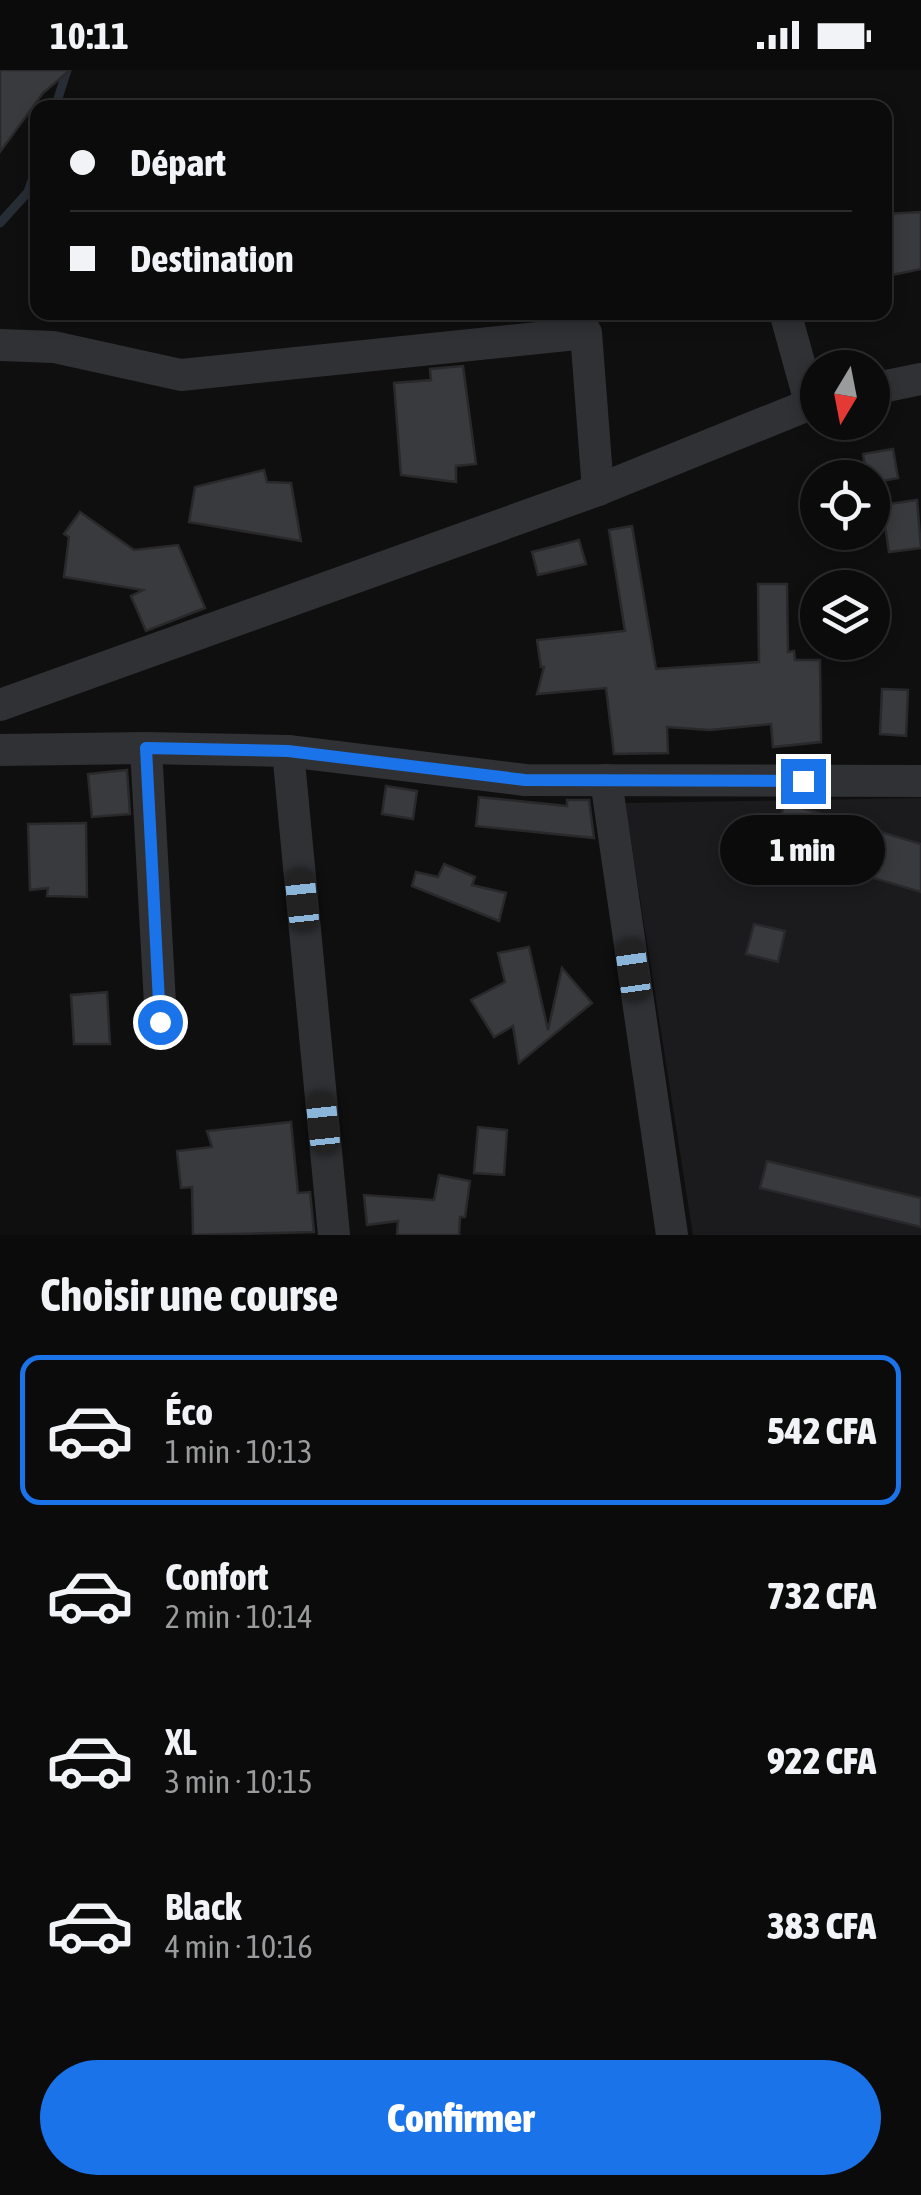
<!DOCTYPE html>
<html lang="fr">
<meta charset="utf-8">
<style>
:root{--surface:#0b0b0c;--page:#141415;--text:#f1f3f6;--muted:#9a9b9d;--line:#2b2b2d;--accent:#1a73e8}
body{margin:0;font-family:"Asap Condensed",sans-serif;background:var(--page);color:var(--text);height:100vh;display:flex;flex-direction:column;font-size:38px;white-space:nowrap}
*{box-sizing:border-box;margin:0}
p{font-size:32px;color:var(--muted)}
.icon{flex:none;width:55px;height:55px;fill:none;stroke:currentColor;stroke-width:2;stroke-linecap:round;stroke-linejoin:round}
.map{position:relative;height:1165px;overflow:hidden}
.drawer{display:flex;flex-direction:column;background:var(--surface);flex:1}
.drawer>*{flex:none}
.top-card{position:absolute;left:30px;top:30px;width:862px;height:220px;border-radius:20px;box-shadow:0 5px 15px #0003,0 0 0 2px var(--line);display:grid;align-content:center;height:220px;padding:0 40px;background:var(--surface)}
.needle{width:65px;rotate:190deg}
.fabs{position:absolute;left:800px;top:280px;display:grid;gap:20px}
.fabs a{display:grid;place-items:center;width:90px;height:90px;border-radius:50%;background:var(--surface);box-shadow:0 5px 15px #0003,0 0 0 2px var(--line);font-size:50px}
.end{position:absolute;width:45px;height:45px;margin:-22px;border:12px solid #1a73e8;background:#fff;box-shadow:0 0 0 5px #fff}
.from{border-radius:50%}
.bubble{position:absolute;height:70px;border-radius:35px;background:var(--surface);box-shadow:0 5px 15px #0003,0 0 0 2px var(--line);font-size:32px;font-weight:800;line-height:70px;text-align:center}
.car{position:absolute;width:30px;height:60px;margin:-30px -15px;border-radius:12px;box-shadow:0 0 8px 2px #0007;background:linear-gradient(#222 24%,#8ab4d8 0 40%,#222 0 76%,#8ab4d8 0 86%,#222 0)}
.top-card b{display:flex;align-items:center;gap:35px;height:95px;font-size:38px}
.top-card b+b{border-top:2px solid var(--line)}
.top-card i{width:25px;height:25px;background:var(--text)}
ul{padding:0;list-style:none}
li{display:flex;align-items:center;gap:30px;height:150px;margin:0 20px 15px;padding:0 20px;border:5px solid transparent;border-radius:20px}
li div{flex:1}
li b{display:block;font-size:38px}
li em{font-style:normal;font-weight:800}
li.on{border-color:var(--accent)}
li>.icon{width:90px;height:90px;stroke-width:1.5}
h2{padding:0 40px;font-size:45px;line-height:120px}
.primary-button{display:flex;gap:20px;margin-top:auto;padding:20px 40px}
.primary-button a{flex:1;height:115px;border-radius:60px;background:var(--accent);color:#fff;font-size:40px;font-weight:800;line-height:115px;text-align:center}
.status{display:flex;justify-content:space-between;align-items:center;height:70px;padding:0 50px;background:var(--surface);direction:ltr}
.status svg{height:28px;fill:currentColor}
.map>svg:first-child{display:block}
.built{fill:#1b1b1d}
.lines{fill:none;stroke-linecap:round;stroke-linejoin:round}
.stream{stroke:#262d34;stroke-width:9}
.building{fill:#393a3d;stroke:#29292c;stroke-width:2.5}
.minor{stroke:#303135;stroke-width:32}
.route{stroke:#1a73e8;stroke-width:12}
</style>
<div class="status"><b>10:11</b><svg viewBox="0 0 49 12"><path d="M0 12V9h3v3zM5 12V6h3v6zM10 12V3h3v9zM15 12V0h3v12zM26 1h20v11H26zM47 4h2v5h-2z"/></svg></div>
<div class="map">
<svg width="921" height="1165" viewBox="0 0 921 1165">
<rect width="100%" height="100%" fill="#0f0f10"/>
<path class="built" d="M921,728v437h-228l-68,-432z"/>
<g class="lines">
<g class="stream">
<path d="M55,38l12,-38"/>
<path d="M0,153l28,-31 10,-29"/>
</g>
</g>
<g class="building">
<path d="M0,0h70l-27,23 -43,59z"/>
<path d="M921,142v57l-29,6 -7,-38v-23z"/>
<path d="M463,296l13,98 -20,2v16l-55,-7 -7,-92 37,-3 -1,-11z"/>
<path d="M893,379l5,29 -26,5v-5h-5l-4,-24z"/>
<path d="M264,400l3,12 24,1 10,58 -112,-19 6,-35z"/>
<path d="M917,430l4,48 -32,4 -7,-47z"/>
<path d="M80,442l54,38 44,-5 27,63 -59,23 -15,-35 12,-6 -79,-13 5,-40 -5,-3z"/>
<path d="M632,456l24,143 103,-7 -1,-78h29l1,68 6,-1 1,9h25l1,82 -48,5 -2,-23 -61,6 -43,-3 1,26 -54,1 -8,-66 -69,6 7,-27h-3l-4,-27 88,-9 -16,-101z"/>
<path d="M579,470l7,24 -48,11 -6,-23z"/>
<path d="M882,619l26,1 -2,46 -26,-2z"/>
<path d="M127,700l3,44 -38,3 -4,-43z"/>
<path d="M386,716l31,5 -4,28 -31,-5z"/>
<path d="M479,727l88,9v-6h22l5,38 -118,-12z"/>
<path d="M785,733l136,41v48l-150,-44z"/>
<path d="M86,753l1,74 -40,-1 1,-8 -18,2 -2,-66z"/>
<path d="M444,794l31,13 -3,8 34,8 -7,28 -87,-35 4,-14 22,5z"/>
<path d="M754,854l31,7 -7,31 -32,-8z"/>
<path d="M529,877l19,83 14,-62 30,35 -73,60 -6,-37 -19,11 -23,-37 34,-18 -7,-29z"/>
<path d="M107,922l3,52h-36l-3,-49z"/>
<path d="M291,1052l7,71 12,-1 4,40 -121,3 -1,-48 -11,1 -4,-37 35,-4 -5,-16z"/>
<path d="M478,1057l29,3 -3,45 -30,-2z"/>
<path d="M767,1091l154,37v29l-161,-39z"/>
<path d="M439,1105l31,6 -5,36h-5l-1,18h-62l1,-14 -31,4 -3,-30 70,5z"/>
</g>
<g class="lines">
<g class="minor">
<path d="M785,242l25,90"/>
<path d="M0,275l54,2 127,28 405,-42 12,157"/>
<path d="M872,319l49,-10"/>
<path d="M0,635l598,-215 220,-89"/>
<path d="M146,678l15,274"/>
<path d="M0,680l146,-2 142,3 237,29 396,1"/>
<path d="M288,681l46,484"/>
<path d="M606,710l66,455"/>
</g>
</g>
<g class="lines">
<path class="route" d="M160,952l-14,-274 142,3 237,29 278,1"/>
</g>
</svg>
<div class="fabs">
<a><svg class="needle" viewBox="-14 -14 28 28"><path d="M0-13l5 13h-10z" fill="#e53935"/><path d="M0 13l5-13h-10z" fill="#9a9b9d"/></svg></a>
<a><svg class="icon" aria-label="locate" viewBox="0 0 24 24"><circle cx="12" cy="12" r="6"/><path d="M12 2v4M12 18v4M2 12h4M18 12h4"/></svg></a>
<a><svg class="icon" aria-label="layers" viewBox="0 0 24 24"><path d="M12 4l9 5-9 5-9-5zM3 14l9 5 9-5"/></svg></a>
</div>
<i class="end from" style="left:160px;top:952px"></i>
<i class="end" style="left:803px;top:711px"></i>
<div class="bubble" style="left:720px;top:745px;width:165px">1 min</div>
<i class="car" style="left:302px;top:830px;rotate:354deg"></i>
<i class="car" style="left:633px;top:900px;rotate:352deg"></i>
<i class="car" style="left:323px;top:1053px;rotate:354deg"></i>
<div class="top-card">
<b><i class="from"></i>Départ</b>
<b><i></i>Destination</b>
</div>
</div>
<section class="drawer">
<h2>Choisir une course</h2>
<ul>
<li class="on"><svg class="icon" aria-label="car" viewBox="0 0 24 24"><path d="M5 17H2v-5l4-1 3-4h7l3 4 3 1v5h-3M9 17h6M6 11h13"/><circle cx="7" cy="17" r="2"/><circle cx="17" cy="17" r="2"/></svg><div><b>Éco</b><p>1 min · 10:13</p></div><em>542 CFA</em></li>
<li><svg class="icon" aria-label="car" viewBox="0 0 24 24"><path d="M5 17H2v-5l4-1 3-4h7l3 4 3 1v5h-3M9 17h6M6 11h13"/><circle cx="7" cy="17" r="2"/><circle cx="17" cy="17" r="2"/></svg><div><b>Confort</b><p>2 min · 10:14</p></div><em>732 CFA</em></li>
<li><svg class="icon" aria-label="car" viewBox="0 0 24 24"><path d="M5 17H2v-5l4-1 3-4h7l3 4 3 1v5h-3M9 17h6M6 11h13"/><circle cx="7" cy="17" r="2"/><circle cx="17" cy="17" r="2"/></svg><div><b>XL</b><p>3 min · 10:15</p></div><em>922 CFA</em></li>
<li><svg class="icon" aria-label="car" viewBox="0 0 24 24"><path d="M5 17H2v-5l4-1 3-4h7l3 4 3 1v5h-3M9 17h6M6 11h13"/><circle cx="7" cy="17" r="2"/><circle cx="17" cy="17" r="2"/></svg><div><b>Black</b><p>4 min · 10:16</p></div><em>383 CFA</em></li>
</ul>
<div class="primary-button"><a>Confirmer</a></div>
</section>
